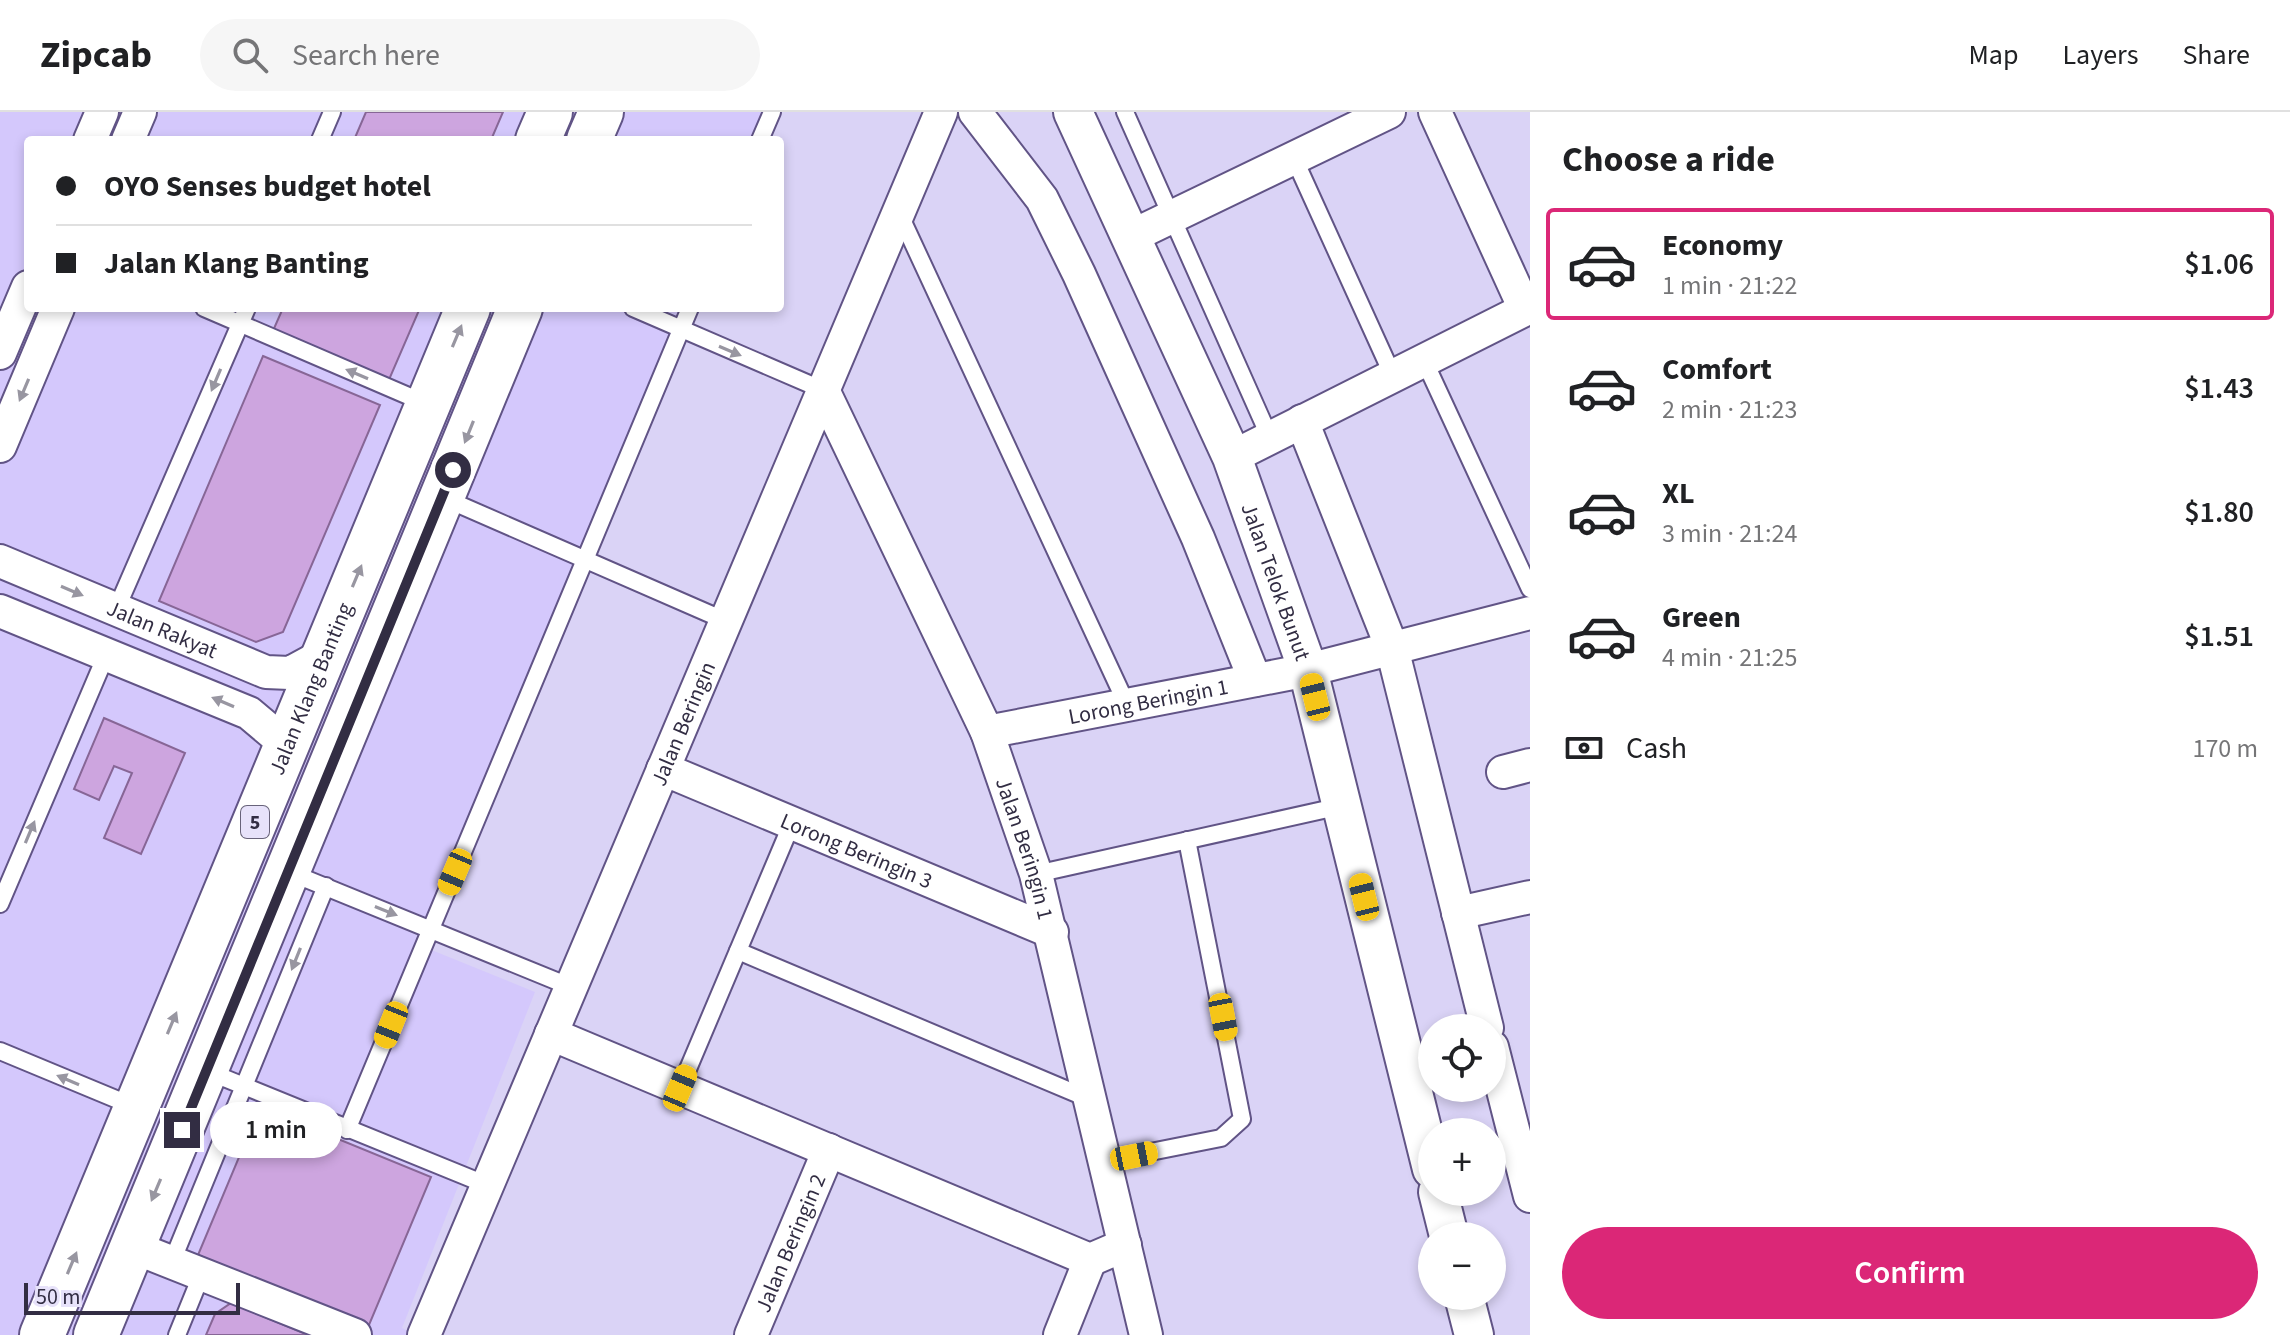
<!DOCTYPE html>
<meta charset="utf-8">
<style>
:root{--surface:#fff;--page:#f6f6f6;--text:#202124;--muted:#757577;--line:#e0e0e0;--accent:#db2777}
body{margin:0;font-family:"Source Sans 3",sans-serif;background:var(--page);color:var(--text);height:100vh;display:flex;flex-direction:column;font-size:30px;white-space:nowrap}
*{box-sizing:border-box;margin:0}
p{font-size:26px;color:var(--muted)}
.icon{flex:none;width:44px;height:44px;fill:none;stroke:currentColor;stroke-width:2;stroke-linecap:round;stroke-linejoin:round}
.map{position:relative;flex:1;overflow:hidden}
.sheet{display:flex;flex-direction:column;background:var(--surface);width:760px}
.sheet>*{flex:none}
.guide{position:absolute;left:24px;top:24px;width:760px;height:176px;border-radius:8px;box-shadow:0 4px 12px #0003;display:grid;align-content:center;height:176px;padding:0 32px;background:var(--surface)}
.buttons{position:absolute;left:1418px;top:902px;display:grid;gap:16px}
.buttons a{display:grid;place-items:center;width:88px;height:88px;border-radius:50%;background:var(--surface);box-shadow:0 4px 12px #0003;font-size:40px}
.scale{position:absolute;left:24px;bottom:20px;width:216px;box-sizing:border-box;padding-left:8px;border:4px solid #322d43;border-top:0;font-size:22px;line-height:28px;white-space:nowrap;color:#322d43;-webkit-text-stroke:6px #e7e2fa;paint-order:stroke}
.end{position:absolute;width:36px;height:36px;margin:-18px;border:10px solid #322d43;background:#fff;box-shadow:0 0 0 4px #fff}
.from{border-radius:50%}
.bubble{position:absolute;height:56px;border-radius:28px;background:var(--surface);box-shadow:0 4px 12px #0003;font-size:26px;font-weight:600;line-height:56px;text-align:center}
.car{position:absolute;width:24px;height:48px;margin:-24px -12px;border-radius:10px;box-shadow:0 0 6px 2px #0007;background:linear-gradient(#f5c518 24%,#345 0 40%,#f5c518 0 76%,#345 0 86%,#f5c518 0)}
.guide b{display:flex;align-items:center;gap:28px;height:76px;font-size:30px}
.guide b+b{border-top:2px solid var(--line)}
.guide i{width:20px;height:20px;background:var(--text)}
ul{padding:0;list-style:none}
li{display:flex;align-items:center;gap:24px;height:112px;margin:0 16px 12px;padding:0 16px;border:4px solid transparent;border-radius:8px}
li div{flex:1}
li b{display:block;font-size:30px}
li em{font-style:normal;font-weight:600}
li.selected{border-color:var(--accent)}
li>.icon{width:72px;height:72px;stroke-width:1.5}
h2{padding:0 32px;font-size:36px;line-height:96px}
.pay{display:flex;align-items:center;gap:20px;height:88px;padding:0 32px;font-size:30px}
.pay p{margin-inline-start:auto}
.button{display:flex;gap:16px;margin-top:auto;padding:16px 32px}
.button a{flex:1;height:92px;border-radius:48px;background:var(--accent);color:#fff;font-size:32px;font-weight:600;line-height:92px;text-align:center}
header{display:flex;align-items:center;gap:48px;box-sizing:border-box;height:112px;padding:0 40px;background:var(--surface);border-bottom:2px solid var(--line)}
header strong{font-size:38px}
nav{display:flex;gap:44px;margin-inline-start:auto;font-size:28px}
.search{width:560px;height:72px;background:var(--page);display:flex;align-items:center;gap:20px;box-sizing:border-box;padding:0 28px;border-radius:44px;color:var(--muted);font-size:30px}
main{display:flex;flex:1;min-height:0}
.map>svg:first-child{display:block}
.built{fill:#d4c8fc}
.building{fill:#cda5df;stroke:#876696;stroke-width:2}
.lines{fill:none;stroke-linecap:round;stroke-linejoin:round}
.service-casing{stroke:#615486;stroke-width:20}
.minor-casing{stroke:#615486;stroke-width:36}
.tertiary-casing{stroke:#615486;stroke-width:42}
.trunk-casing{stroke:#615486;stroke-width:48}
.service{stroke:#fff;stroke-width:16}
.minor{stroke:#fff;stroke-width:32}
.tertiary{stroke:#fff;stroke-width:38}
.trunk{stroke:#fff;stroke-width:44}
.oneway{fill:#9896a1}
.route{stroke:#322d43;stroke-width:10}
.labels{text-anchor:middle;stroke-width:7;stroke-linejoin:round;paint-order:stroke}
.shield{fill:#e7e2fa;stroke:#68637a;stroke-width:2}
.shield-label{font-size:20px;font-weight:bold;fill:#322d43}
.street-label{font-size:22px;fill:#322d43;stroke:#e7e2fa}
</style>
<header>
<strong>Zipcab</strong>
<div class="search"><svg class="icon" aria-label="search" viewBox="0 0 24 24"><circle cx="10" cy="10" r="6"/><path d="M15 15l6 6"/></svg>Search here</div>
<nav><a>Map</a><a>Layers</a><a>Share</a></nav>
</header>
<main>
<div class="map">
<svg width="1530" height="1223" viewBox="0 0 1530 1223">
<rect width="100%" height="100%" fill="#dad3f6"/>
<path class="built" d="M0,0h776l-12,28h-736v168h665l-269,639 111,45 -133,336 15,7h-417z"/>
<g class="building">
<path d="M366,0h137l-12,28h-137z"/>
<path d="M283,196h137l-32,74 -116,-49z"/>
<path d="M263,244l117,49 -97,227 -27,10 -97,-41z"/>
<path d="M104,606l81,35 -44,101 -37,-16 28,-65 -18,-7 -15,34 -25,-11z"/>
<path d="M260,995l171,70 -62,148 -171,-70z"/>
<path d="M231,1191l77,32h-102l9,-21z"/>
</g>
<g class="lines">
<g class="service-casing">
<g id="service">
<path d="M1125,0l145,326"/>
<path d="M320,28l12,-28"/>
<path d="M760,28l12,-28"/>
<path d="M1294,46l99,218"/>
<path d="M899,101l228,492"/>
<path d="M204,196l223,96"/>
<path d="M633,196l190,82"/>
<path d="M1424,248l106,229"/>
<path d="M444,386l282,123"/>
<path d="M116,498l131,-302"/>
<path d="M289,760l282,115"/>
<path d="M1036,762l305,-68"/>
<path d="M0,792l107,-251"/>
<path d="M738,839l351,148"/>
<path d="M0,939l135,56"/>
<path d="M207,959l280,114"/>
<path d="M680,976l112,-265"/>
<path d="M347,1018l343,-822"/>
<path d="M1105,1049l116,-23 21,-19 -55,-279"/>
<path d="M171,1152l155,-378"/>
<path d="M177,1223l24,-59"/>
</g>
</g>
<g class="minor-casing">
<g id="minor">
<path d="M975,0l67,87 37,75 119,264 57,142"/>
<path d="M1435,0l90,197"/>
<path d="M90,28l12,-28"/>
<path d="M128,28l12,-28"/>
<path d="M1132,124l257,-124"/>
<path d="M0,241l28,-66"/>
<path id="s1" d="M823,278l164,342 49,142 110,461"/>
<path d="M1302,309l90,227 95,380"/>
<path d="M0,334l58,-138"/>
<path d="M1232,345l298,-150"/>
<path id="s2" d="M0,449l266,111 24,1 35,-19"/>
<path d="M0,499l249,102 38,32"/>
<path id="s3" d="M987,620l321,-62 222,-57"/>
<path id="s4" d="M663,657l389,163"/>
<path d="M1503,660l27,-7"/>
<path d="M1458,801l72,-16"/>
<path d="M551,922l539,226 35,-15"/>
<path d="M1492,935l38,149"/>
<path d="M133,1135l222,88"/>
<path id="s5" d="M424,1223l517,-1223"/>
<path id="s6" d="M751,1223l78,-185"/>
<path d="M1060,1223l30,-75"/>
</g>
</g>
<g class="tertiary-casing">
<g id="tertiary">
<path id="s7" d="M1073,0l159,345 76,213 124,499"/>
<path d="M1438,1080l11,44"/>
<path d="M1464,1184l10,39"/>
</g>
</g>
<g class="trunk-casing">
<g id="trunk">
<path d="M538,28l12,-28"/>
<path d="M589,28l12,-28"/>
<path id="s8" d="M42,1223l426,-1027"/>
<path d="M96,1223l424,-1027"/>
</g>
</g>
<use href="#service" class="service"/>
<use href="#minor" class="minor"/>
<use href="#tertiary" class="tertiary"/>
<use href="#trunk" class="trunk"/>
</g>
<defs><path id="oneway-solid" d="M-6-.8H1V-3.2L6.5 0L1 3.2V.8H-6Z" transform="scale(2)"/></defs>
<g class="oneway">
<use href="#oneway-solid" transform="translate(457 224) rotate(-67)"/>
<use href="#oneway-solid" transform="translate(730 239) rotate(23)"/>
<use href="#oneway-solid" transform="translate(357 262) rotate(-157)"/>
<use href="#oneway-solid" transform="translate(216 268) rotate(113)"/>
<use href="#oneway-solid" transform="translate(24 278) rotate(113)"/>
<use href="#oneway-solid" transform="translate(469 320) rotate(112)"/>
<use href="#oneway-solid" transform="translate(357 464) rotate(-67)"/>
<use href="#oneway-solid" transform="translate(72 479) rotate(23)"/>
<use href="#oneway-solid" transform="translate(223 590) rotate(-157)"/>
<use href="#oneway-solid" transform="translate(30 720) rotate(-67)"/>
<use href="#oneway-solid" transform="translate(386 799) rotate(22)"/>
<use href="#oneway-solid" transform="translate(296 847) rotate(112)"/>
<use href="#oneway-solid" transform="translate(172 911) rotate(-67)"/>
<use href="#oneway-solid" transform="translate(68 968) rotate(-157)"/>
<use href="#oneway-solid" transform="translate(156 1078) rotate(113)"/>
<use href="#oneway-solid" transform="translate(72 1151) rotate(-67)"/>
</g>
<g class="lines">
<path class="route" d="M182,1018l271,-660"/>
</g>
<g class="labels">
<rect class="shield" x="241" y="694" width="28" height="32" rx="6"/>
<g class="shield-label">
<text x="255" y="717">5</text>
</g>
<g class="street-label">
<text dy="8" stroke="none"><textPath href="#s7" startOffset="512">Jalan Telok Bunut</textPath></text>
<text dy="8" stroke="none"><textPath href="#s2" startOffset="176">Jalan Rakyat</textPath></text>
<text dy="8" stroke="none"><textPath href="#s8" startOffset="700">Jalan Klang Banting</textPath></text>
<text dy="8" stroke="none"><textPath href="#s3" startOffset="164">Lorong Beringin 1</textPath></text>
<text dy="8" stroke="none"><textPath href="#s5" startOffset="664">Jalan Beringin</textPath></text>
<text dy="8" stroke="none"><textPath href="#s1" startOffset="502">Jalan Beringin 1</textPath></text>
<text dy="8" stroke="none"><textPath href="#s4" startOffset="210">Lorong Beringin 3</textPath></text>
<text dy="8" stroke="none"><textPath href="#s6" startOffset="100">Jalan Beringin 2</textPath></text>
</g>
</g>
</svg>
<div class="buttons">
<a><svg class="icon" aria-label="locate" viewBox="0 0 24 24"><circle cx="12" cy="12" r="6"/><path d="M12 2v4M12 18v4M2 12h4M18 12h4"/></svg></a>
<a>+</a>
<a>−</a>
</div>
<div class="scale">50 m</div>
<i class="end from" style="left:453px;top:358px"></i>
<i class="end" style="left:182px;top:1018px"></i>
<div class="bubble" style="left:210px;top:990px;width:132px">1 min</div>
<i class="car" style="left:1315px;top:585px;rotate:346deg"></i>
<i class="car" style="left:455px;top:760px;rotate:203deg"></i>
<i class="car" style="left:1364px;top:785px;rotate:346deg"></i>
<i class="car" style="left:1223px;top:905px;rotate:169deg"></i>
<i class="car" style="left:391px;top:913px;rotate:202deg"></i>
<i class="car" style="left:680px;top:976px;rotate:23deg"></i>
<i class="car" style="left:1134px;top:1044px;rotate:79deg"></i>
<div class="guide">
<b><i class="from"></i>OYO Senses budget hotel</b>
<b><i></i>Jalan Klang Banting</b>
</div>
</div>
<section class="sheet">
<h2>Choose a ride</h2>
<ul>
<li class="selected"><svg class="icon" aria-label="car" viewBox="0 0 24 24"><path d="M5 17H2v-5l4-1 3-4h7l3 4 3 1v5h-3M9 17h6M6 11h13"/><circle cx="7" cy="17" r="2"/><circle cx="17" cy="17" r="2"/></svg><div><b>Economy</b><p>1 min · 21:22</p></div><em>$1.06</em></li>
<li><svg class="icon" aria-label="car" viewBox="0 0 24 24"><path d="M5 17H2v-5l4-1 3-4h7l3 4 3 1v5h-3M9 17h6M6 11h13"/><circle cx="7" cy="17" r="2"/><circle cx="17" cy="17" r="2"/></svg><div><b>Comfort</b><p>2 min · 21:23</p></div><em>$1.43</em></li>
<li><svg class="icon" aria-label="car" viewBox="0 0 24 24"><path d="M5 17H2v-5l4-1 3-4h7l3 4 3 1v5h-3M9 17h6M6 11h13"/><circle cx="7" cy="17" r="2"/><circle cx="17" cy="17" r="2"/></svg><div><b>XL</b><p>3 min · 21:24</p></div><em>$1.80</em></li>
<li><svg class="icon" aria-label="car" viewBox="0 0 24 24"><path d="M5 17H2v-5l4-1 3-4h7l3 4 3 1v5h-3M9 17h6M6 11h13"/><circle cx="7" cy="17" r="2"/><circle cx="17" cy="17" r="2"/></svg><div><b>Green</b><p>4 min · 21:25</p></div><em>$1.51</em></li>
</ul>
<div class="pay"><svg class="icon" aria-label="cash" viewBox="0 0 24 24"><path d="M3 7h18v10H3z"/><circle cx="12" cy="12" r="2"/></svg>Cash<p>170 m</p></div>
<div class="button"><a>Confirm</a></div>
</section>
</main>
